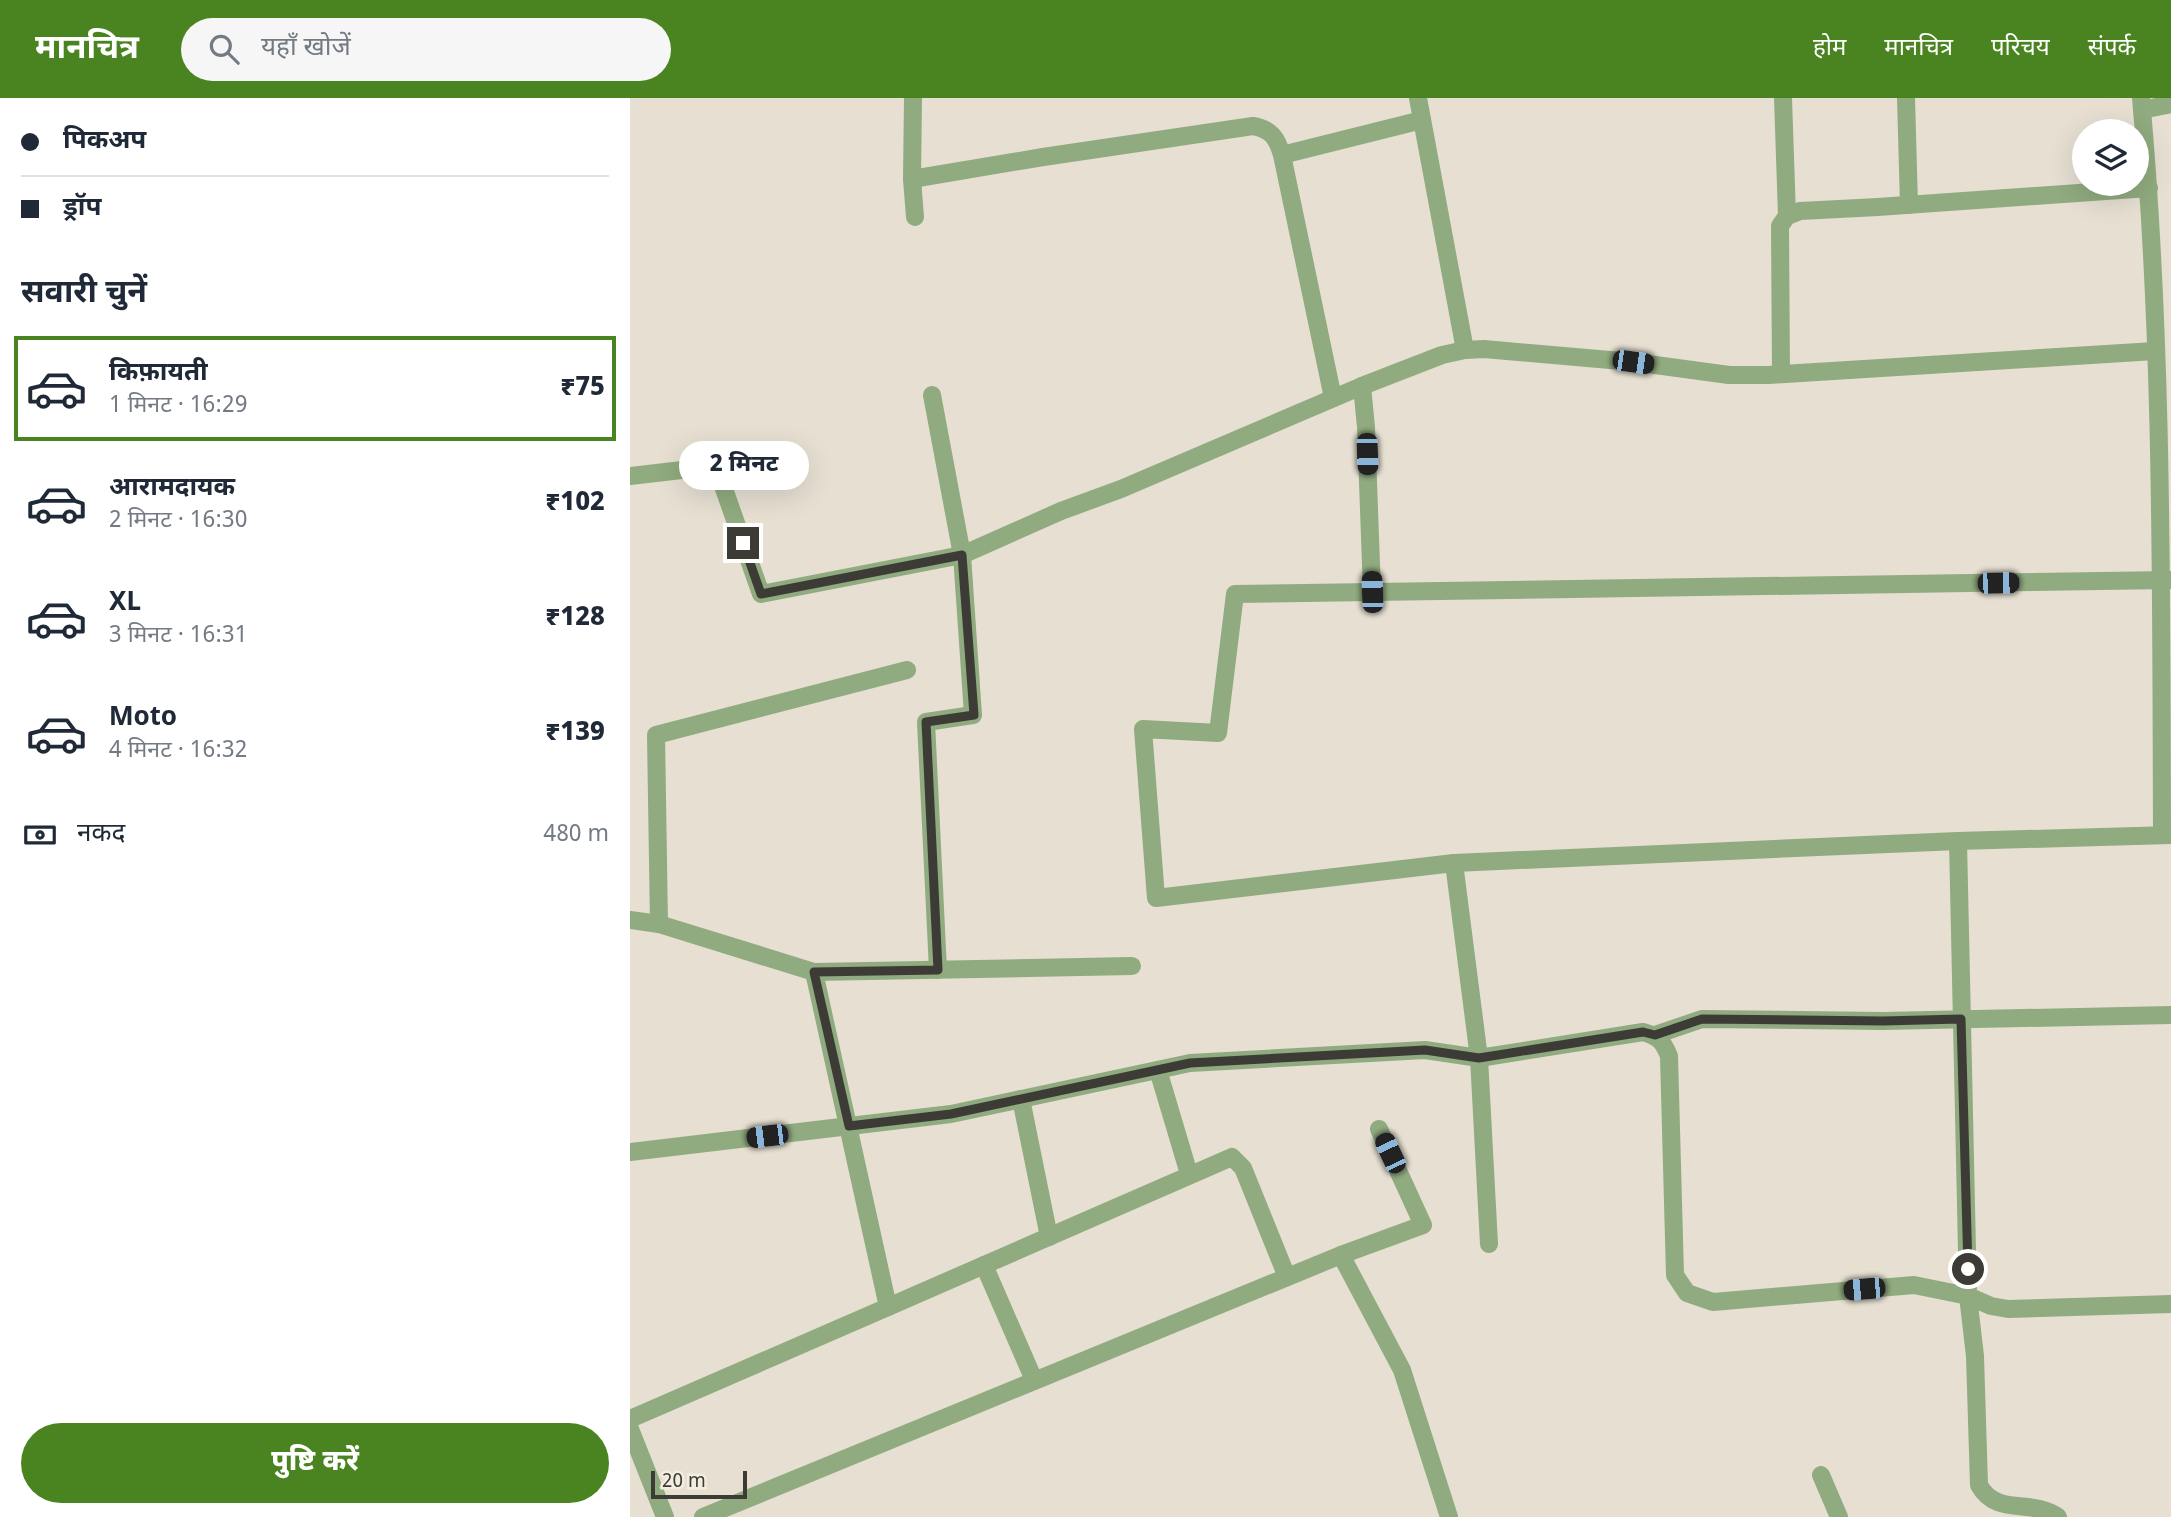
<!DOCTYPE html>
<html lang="hi">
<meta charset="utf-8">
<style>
:root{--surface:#fff;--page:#f6f6f7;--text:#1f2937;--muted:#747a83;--line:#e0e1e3;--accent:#4a8420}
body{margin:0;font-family:Georgia,"Noto Sans Devanagari",serif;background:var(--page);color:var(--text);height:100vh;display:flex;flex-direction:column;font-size:26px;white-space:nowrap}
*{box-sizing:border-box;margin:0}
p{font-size:23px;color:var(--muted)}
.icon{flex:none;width:38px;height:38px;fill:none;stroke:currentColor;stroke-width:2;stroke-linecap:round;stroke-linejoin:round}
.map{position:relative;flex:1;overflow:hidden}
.side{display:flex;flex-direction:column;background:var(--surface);width:630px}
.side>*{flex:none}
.banner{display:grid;align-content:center;height:154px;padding:0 21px;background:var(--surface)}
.controls{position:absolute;left:1442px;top:21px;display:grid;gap:14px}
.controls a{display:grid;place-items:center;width:77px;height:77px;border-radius:50%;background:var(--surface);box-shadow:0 7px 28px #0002;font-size:35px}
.scale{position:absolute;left:21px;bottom:18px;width:96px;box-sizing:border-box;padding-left:7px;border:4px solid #3d3b36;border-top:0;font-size:19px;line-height:24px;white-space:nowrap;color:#3d3b36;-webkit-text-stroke:5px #f3eddf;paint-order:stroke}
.end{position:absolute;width:32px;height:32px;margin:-16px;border:9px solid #3d3b36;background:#fff;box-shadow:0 0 0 4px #fff}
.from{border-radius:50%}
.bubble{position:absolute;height:49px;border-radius:24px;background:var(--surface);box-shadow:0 7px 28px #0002;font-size:23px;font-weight:800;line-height:49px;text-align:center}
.car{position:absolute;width:21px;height:42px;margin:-21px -10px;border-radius:9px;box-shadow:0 0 5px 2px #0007;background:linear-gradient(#222 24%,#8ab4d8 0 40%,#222 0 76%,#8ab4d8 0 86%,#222 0)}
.banner b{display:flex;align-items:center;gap:24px;height:66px;font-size:26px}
.banner b+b{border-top:2px solid var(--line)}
.banner i{width:18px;height:18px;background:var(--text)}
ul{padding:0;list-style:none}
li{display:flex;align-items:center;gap:21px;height:105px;margin:0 14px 10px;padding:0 7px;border:4px solid transparent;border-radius:0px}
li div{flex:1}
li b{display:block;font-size:26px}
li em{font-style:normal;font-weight:800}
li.selected{border-color:var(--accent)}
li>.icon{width:63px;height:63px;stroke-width:1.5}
h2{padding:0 21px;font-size:32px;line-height:84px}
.pay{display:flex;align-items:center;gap:18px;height:77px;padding:0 21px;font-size:26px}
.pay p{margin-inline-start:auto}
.action{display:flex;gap:14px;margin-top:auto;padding:14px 21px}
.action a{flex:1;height:80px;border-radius:42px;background:var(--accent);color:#fff;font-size:28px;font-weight:800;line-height:80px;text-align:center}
header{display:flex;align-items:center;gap:42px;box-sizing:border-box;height:98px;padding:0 35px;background:var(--accent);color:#fff}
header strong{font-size:33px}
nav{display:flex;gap:38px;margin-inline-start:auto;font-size:24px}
.search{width:490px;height:63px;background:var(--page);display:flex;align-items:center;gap:18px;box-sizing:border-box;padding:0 24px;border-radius:38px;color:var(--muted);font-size:26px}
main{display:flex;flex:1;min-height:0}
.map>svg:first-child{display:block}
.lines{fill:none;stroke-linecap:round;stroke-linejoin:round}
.street{stroke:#90ab7f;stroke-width:18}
.route{stroke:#3d3b36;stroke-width:9}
</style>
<header>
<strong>मानचित्र</strong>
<div class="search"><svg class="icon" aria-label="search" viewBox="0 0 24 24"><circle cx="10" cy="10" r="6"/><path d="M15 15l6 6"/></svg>यहाँ खोजें</div>
<nav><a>होम</a><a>मानचित्र</a><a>परिचय</a><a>संपर्क</a></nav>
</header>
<main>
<section class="side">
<div class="banner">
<b><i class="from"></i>पिकअप</b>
<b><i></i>ड्रॉप</b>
</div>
<h2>सवारी चुनें</h2>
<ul>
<li class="selected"><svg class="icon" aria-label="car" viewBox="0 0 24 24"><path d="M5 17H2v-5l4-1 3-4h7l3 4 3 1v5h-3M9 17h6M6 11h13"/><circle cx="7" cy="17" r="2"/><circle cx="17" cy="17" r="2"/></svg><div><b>किफ़ायती</b><p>1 मिनट · 16:29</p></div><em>₹75</em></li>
<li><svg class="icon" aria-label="car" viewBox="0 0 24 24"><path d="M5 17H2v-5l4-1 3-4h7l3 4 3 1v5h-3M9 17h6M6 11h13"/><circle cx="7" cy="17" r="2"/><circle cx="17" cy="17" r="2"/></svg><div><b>आरामदायक</b><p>2 मिनट · 16:30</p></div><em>₹102</em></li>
<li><svg class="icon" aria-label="car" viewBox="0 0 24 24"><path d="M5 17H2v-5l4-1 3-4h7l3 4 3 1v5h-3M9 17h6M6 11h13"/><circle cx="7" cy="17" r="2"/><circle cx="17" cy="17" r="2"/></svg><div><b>XL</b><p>3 मिनट · 16:31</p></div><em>₹128</em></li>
<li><svg class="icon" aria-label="car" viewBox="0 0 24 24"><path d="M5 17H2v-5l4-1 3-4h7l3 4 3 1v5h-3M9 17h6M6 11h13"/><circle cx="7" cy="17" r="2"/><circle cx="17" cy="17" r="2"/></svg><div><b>Moto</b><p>4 मिनट · 16:32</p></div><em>₹139</em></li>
</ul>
<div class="pay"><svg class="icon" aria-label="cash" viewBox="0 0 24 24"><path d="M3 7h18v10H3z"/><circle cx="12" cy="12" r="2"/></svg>नकद<p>480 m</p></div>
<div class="action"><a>पुष्टि करें</a></div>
</section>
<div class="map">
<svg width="1541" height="1419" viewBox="0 0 1541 1419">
<rect width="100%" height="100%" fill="#e6dfd2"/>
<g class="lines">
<g class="street">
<path d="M283,0l-1,81 3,38"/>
<path d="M788,0l47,252"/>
<path d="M1153,0l4,118"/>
<path d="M1276,0l3,107"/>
<path d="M1511,0c22,245 20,492 21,737"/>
<path d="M1512,12l29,-6"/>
<path d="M652,57l140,-35"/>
<path d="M282,81l131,-22 210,-31c18,3 24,12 29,29l51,243"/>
<path d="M1151,276l-1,-148 7,-10 13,-5 78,-4 271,-19"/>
<path d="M732,288l4,41 6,165"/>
<path d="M302,297l30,160 11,160 -47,7 12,248"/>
<path d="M0,378l86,-10 45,128 201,-39 99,-44 60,-22 241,-103 80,-31 23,-5 19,-1 149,13 96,13h39l387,-24"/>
<path d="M1541,482l-936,14 -17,139 -75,-4 13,169 298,-35 504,-22 213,-6"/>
<path d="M1328,743l10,455 7,60 4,129c17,32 54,13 79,32"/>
<path d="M824,765l25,195 164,-26c15,4 20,9 26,24l6,219 12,18 26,9 201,-17 54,11 23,10 17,3 163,-5"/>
<path d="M0,822l29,4 155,48 318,-6"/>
<path d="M29,826l-3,-189 251,-65"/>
<path d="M1025,937l47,-16 181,2 288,-6"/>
<path d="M528,972l31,104"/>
<path d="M391,1001l28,138"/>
<path d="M749,1031l44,96 -82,30 61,115 47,147"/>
<path d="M0,1054l321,-38 239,-51 235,-13 54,8 10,186"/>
<path d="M354,1167l50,115"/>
<path d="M258,1209l344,-150 11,11 44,109"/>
<path d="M0,1321l258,-112 -74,-335"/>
<path d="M0,1331l35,88"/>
<path d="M1191,1377l18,42"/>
<path d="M73,1419l638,-262"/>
</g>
</g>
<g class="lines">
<path class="route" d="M113,445l18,51 201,-39 12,160 -48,7 12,248 -124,2 35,154 102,-12 239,-51 235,-13 54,8 164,-26 12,3 47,-16 181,2 78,-2 7,250"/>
</g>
</svg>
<div class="controls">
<a><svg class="icon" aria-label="layers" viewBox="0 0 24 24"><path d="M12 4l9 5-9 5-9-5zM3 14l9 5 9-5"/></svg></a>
</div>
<div class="scale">20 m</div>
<i class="end from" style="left:1338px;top:1171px"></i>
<i class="end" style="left:113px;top:445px"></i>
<div class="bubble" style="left:49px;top:343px;width:130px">2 मिनट</div>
<i class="car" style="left:1003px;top:264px;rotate:98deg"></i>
<i class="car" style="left:737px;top:356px;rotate:178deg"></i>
<i class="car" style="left:1368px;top:485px;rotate:89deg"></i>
<i class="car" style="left:742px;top:494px;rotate:358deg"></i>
<i class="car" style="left:137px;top:1038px;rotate:263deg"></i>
<i class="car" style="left:760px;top:1055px;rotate:335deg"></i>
<i class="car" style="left:1234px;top:1191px;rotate:265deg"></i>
</div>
</main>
